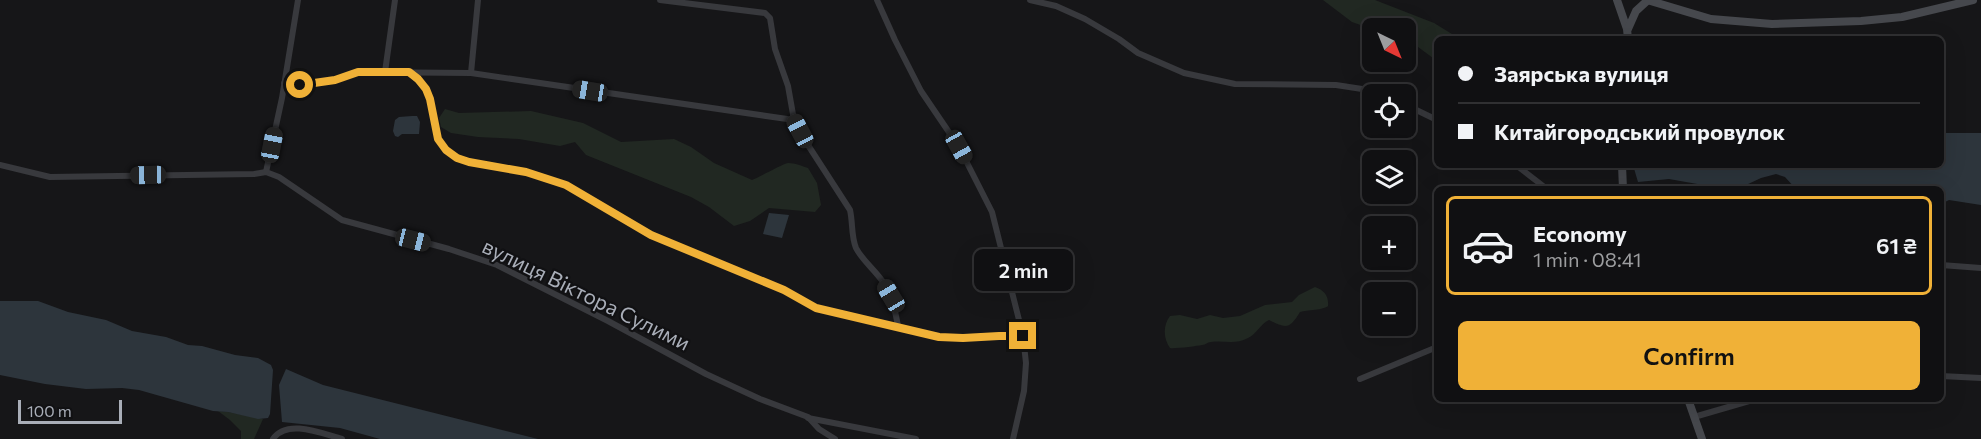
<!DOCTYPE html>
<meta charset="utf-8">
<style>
:root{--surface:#101012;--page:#1e1e20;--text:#f1f3f6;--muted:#9c9d9f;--line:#303032;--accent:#f0b137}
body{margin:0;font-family:Commissioner,sans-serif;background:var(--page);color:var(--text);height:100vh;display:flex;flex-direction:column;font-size:22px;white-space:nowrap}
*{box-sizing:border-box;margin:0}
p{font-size:20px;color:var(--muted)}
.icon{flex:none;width:33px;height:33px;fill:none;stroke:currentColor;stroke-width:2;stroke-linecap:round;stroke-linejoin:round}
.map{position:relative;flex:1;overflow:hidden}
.drawer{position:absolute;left:1434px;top:186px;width:510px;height:216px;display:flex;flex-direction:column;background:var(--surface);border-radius:9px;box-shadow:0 6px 24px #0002,0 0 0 2px var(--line)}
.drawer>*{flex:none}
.top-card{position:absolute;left:1434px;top:36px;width:510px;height:132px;border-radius:9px;box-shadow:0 6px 24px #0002,0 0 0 2px var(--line);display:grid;align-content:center;height:132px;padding:0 24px;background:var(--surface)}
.needle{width:39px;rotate:137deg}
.fabs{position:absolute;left:1362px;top:18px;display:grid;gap:12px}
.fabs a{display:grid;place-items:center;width:54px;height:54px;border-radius:9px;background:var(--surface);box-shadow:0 6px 24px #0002,0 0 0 2px var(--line);font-size:30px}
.scale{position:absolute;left:18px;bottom:15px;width:104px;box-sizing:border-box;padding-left:6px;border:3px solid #a9aeb8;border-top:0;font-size:16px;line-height:21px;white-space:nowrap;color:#a9aeb8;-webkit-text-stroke:4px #111113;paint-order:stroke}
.end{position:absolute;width:27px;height:27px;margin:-14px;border:8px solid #f0b137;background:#111;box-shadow:0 0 0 3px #111}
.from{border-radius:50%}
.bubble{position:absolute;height:42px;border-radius:9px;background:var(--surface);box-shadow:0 6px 24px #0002,0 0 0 2px var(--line);font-size:20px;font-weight:600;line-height:42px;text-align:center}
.car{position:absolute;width:18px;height:36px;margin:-18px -9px;border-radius:8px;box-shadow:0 0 4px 2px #0007;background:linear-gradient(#222 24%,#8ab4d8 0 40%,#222 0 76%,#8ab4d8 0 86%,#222 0)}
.top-card b{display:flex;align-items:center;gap:21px;height:57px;font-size:22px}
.top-card b+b{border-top:2px solid var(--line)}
.top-card i{width:15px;height:15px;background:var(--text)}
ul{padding:10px 0 0;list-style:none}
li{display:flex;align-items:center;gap:18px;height:99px;margin:0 12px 9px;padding:0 12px;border:3px solid var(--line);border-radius:9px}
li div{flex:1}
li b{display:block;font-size:22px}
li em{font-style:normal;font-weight:600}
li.on{border-color:var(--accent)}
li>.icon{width:54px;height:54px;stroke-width:1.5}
.cta{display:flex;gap:12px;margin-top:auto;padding:12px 24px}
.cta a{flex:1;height:69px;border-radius:9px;background:var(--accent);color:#111;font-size:24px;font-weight:600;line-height:69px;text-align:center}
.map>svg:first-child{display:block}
.green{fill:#212822}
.water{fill:#2d353c}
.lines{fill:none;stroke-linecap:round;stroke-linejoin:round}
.street{stroke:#38393d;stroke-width:6}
.secondary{stroke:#46484d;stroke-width:8}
.route{stroke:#f0b137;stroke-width:8}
.labels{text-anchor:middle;stroke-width:4.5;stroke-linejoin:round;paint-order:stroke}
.street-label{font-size:21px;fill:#a9aeb8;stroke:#111113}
</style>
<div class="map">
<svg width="1981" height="439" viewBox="0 0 1981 439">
<rect width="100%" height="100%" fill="#161618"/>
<g class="green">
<path d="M1323,0h52l59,23 26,16h-23v22l-31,-23v-10l-34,1 -20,-7z"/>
<path d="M445,109l14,4 72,-2 52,12 38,19 53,-3 17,8 23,16 38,17c8,-3 30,-16 36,-17 7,0 14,3 20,5l9,15 4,22 -6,7 -46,-4 -19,13 -16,5 -25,-19 -18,-10 -105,-42 -11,-13 -15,4 -41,-7 -41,-2 -27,-4 -10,-6 -2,-9z"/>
<path d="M1315,287c9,3 14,9 13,19 -4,4 -21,4 -28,6 -11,18 -14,16 -31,8 -9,4 -12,14 -21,18 -13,7 -24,2 -37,4 -4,0 -5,3 -9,3 -5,1 -28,4 -32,3 -7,-10 -7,-23 0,-32l10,-1 17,4 13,-4 13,3 17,-2 25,-11 27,-3 7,-7z"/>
<path d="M218,411l10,1 35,7 -9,20h-13v-8l-11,-11z"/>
</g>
<g class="water">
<path d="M412,116h5l3,6 -1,12h-17l-4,3 -3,-1 -2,-5 2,-11 4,-3z"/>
<path d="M1941,133h40v72l-32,-5 -8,4v-15h-145l-11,-12 -9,-3 -15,4 -15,7 -26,3 -51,-9 -31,3 -5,-17h308z"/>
<path d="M769,213l20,2 -7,23 -19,-4z"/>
<path d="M0,301h38l30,11 38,8 26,11 34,6 22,8 14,1 33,9 23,3 13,7 2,5 -3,44 -2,4 -10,1 -30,-7 -15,-1 -74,-21 -17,-2 -36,1 -41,-5 -45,-9z"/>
<path d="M286,369l37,16 215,54h-158l-40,-11 -58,-6 -3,-37z"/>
</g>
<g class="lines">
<g class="street">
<path d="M660,0l105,13 5,5 5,31 13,37 6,34 12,22 44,68c3,13 1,26 6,38 6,12 19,22 27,34 9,14 12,28 15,44"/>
<path d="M877,0l18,40 26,51 38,56 33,65 31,124 3,27 -2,28 -11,48"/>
<path d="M1030,0l26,6 29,13 34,20 19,14 46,20 51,11 101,1 26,4 16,5"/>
<path d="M385,72l10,-72"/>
<path d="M409,72l17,17 4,10 8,40 8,11 11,7 12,5 57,10 40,13 84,50 134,55 32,18 123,29 24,1 35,-2h25"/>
<path d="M471,73l7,-73"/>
<path d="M284,83l16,2 35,-5 23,-8 113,1 323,47"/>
<path d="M1406,105l31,15"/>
<path d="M0,165l50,12 204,-3 12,-2 13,5 63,43 107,29 48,16 111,56 98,53 54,25 48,18 11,12 16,10"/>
<path d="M1516,165l31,24"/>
<path d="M266,172l16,-74 16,-98"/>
<path d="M1941,265l40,3"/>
<path d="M1941,376l40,2"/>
<path d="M1360,379l77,-32"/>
<path d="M1694,417l62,-18"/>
<path d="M808,418l108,21"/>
<path d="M273,439c14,-21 50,-5 69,0"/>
</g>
<g class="secondary">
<path d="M1617,0l10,29 1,10"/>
<path d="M1647,0l64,19 61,5 89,-3 41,-4 71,-17"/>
<path d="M1628,29l8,-18 12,-11"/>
<path d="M1622,165l1,24"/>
<path d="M1688,399l14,40"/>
</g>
</g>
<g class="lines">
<path class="route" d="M300,85l35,-5 23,-8h51l9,7 8,10 4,10 8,40 8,11 11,8 12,4 57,10 40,13 85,50 133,55 32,18 123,29 24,1 36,-2h24"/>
</g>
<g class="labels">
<g class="street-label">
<text transform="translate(586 295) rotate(26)" y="7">вулиця Віктора Сулими</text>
</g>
</g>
</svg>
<div class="fabs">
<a><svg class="needle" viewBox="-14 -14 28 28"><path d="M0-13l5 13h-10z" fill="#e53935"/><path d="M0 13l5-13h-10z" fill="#9c9d9f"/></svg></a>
<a><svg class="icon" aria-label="locate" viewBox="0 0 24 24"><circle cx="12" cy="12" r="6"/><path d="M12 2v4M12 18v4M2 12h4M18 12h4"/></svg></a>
<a><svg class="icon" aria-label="layers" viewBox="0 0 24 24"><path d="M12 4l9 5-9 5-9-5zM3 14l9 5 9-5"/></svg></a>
<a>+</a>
<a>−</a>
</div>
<div class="scale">100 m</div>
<i class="end from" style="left:300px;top:85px"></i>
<i class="end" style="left:1023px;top:336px"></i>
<div class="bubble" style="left:974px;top:249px;width:99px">2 min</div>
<i class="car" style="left:590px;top:91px;rotate:279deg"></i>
<i class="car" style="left:800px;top:131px;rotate:332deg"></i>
<i class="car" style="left:272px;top:145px;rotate:11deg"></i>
<i class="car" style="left:959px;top:147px;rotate:151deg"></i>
<i class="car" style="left:148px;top:175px;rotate:269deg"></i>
<i class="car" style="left:413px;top:240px;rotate:104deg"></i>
<i class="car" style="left:891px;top:296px;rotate:329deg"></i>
<div class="top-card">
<b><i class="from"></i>Заярська вулиця</b>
<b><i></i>Китайгородський провулок</b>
</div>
<section class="drawer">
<ul>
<li class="on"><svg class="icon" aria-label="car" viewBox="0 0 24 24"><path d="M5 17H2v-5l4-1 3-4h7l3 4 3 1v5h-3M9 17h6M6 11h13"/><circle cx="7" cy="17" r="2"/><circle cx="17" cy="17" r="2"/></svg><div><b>Economy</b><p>1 min · 08:41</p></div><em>61 ₴</em></li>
</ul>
<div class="cta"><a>Confirm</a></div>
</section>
</div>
